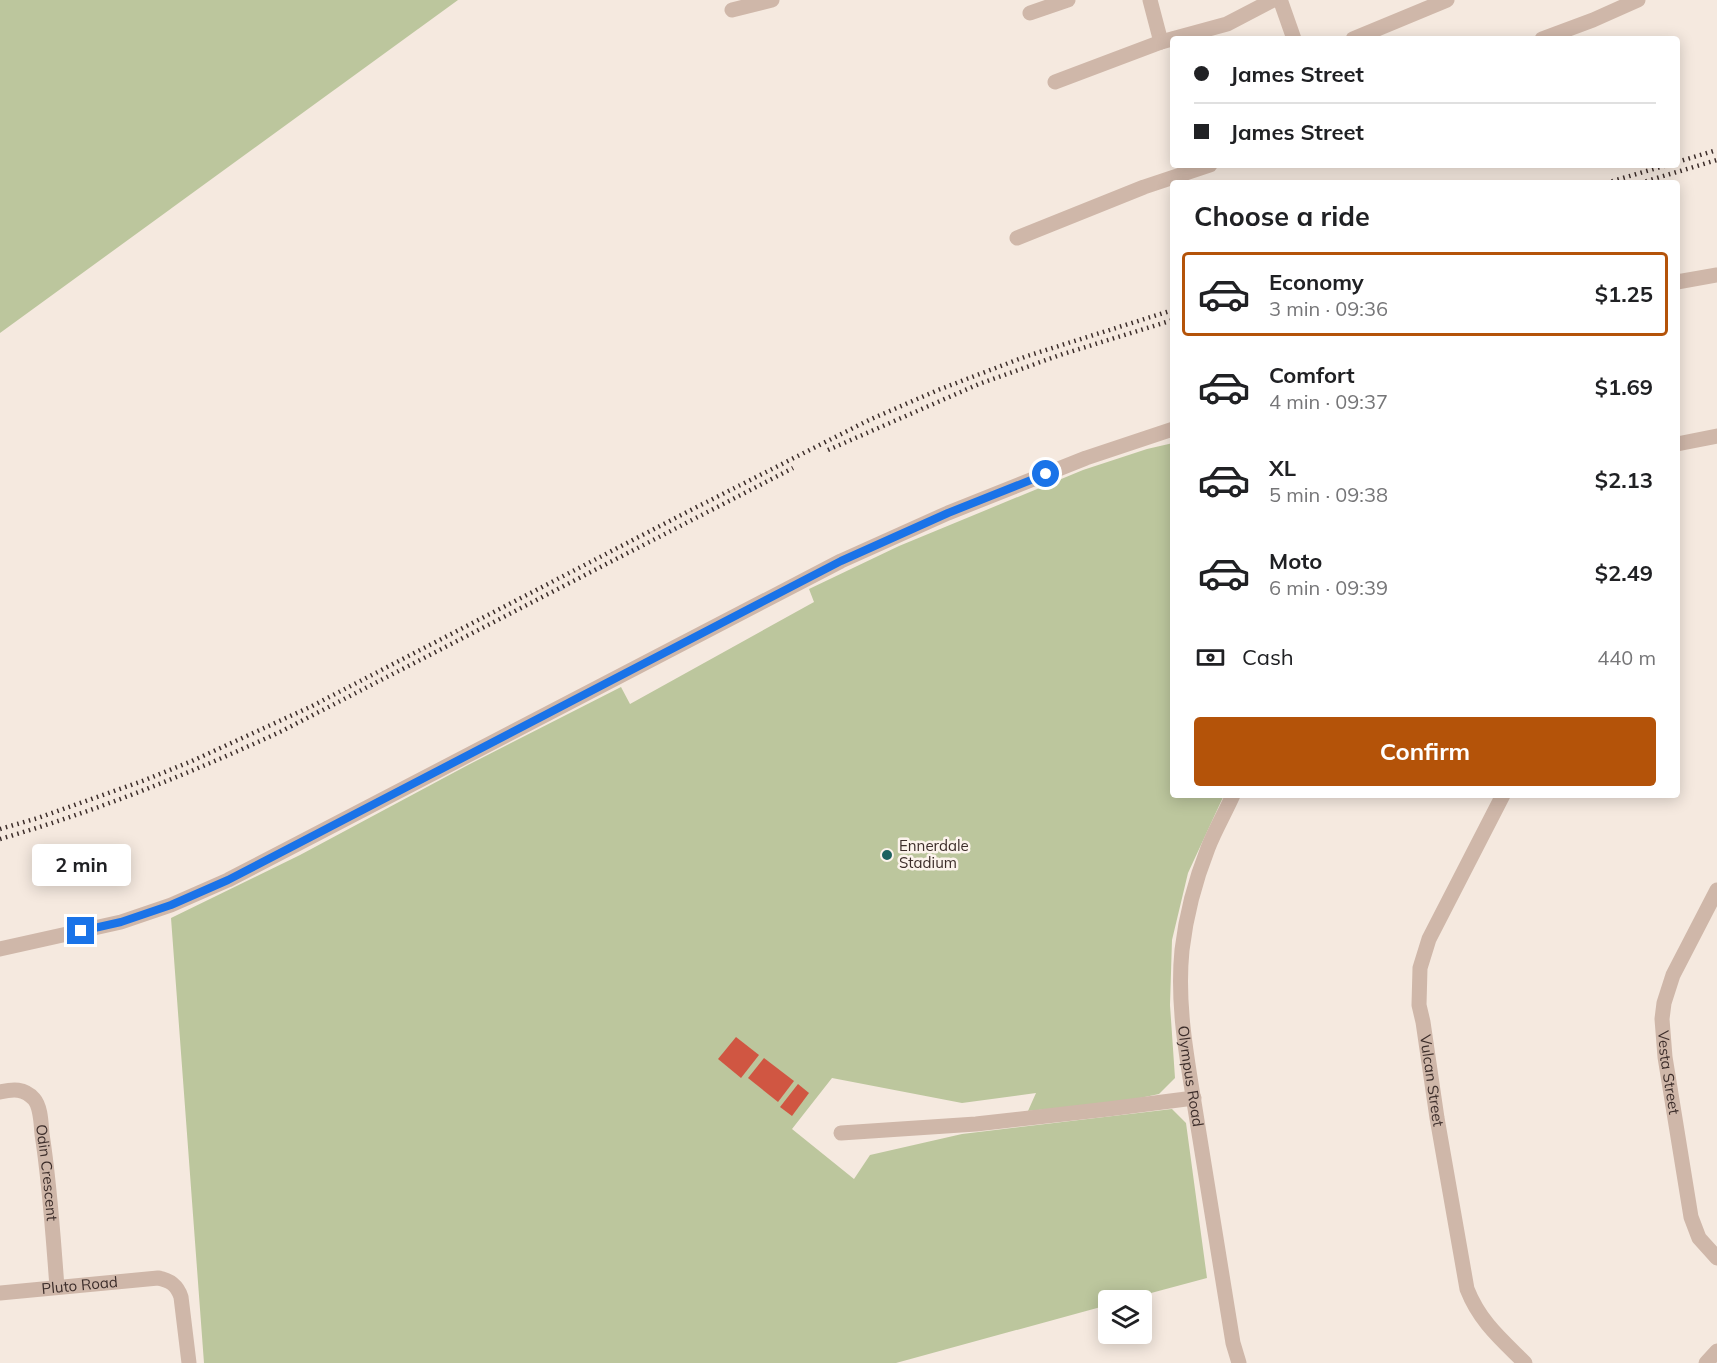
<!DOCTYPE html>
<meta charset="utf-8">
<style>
:root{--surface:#fff;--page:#f2f2f2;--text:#202124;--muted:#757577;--line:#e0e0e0;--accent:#b45309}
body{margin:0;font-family:Mulish,sans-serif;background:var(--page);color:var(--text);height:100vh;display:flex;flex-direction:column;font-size:22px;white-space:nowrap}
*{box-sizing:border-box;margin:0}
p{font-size:20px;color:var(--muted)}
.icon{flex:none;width:33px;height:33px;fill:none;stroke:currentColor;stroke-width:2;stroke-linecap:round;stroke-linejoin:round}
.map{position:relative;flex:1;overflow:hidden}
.details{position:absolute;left:1170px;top:180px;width:510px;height:618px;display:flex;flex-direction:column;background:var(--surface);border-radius:6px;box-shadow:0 3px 15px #0003}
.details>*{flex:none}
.guide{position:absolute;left:1170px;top:36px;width:510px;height:132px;border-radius:6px;box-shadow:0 3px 15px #0003;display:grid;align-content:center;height:132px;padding:0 24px;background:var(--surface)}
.fabs{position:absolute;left:1098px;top:1290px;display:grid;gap:12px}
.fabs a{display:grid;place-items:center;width:54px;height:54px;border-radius:6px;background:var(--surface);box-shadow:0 3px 15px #0003;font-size:30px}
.end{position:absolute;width:27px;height:27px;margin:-14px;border:8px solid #1a73e8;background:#fff;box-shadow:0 0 0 3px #fff}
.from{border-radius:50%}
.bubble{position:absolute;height:42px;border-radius:6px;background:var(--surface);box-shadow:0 3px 15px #0003;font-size:20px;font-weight:700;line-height:42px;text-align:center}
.guide b{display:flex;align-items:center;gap:21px;height:57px;font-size:22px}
.guide b+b{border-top:2px solid var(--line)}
.guide i{width:15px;height:15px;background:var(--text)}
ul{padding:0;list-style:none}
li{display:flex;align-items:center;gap:18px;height:84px;margin:0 12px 9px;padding:0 12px;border:3px solid transparent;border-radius:6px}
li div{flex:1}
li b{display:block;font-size:22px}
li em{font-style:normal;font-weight:700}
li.current{border-color:var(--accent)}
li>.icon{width:54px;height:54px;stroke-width:1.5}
h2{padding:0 24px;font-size:27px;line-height:72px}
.pay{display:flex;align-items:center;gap:15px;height:66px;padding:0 24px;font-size:22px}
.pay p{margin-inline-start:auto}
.action{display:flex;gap:12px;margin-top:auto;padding:12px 24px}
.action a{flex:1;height:69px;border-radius:6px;background:var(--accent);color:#fff;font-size:24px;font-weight:700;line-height:69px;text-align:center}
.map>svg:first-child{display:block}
.green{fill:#bcc69d}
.building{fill:#d05642}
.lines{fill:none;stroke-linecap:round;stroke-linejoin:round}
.minor{stroke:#cfb7a9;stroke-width:15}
.rail{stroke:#3c2d2a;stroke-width:4.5;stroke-dasharray:1.5 4.5;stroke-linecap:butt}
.route{stroke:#1a73e8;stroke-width:8}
.poi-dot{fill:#1b615f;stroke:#fcf3ec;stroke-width:2}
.labels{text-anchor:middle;stroke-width:5;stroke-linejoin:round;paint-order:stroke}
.poi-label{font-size:15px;fill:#3c2d2a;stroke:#fcf3ec;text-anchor:start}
.street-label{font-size:15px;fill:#3c2d2a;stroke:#fcf3ec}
</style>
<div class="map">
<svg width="1717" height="1363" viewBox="0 0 1717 1363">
<rect width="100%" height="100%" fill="#f5e9df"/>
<g class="green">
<path d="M0,0h458l-458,333z"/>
<path d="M1173,443v352h51l-36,78 -16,67 -2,65 5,73 -16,16 -38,8 -93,9 8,-18 -74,10 -130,-25 -40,51 62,50 16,-24 92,-21 210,-25 14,14 21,155 -82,22h-17v5l-212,58h-692l-33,-445 129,-63 168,-90 153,-78 9,17 184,-102 -5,-13 90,-43 184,-76 64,-21z"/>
</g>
<g class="building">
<path d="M736,1037l23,18 -18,23 -23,-19z"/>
<path d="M764,1058l30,23 -16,21 -30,-24z"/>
<path d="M798,1084l11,9 -17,23 -12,-9z"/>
</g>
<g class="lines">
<g class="minor">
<path d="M1150,0l11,42"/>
<path d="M1279,0l2,2 13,37"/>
<path d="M732,10l40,-10"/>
<path d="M1030,13l38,-13"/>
<path d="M1353,39l94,-39"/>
<path d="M1542,39l51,-19 45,-20"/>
<path d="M1055,82l106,-40 66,-18 46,-24"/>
<path d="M1017,238l127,-51 66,-22"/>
<path d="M1677,282l40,-7"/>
<path d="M1677,444l40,-8"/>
<path id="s1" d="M1233,795c-8,18 -18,35 -25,53 -13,33 -22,68 -26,102 -6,60 7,118 16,177 12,72 23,144 35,216l6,20"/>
<path id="s2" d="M1503,795l-74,144 -9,29 -1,37 4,17 14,96 30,171c13,33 34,50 58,74"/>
<path id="s3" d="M1717,890l-44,85 -9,28 -2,16 3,38 26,160 8,21 18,20"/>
<path d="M0,949l121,-27 50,-17 57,-25 613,-319 107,-48 138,-55 87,-29"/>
<path id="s4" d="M0,1092c13,-3 24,-4 34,7 7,8 7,25 8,35 8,51 11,102 15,153"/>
<path d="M841,1133l135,-9 132,-15 86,-11"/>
<path id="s5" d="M0,1293l158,-15c12,2 19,7 23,19l8,66"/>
<path d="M1706,1363l11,-12"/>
</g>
<g class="rail">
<path d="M1677,162l40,-12"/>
<path d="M1606,183l61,-18"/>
<path d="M1640,183l77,-23"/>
<path d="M828,450l151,-66 84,-30 110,-34"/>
<path d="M0,829l38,-11 107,-38 47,-19 118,-54 381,-197 178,-90 69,-30 89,-34 146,-46"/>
<path d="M0,839c97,-28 191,-66 282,-108l511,-263"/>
</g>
</g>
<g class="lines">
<path class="route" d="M81,931l40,-9 50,-17 57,-25 613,-319 107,-48 98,-39"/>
</g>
<circle class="poi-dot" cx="887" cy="855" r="6"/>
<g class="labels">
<g class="poi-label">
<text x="899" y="851">Ennerdale<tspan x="899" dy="17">Stadium</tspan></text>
</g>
<g class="street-label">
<text dy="5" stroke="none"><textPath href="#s3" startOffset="195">Vesta Street</textPath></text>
<text dy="5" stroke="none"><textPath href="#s1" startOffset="291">Olympus Road</textPath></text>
<text dy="5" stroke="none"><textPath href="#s2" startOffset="306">Vulcan Street</textPath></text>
<text dy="5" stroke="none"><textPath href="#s4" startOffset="112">Odin Crescent</textPath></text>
<text dy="5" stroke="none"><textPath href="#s5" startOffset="80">Pluto Road</textPath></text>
</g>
</g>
</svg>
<div class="fabs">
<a><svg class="icon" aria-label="layers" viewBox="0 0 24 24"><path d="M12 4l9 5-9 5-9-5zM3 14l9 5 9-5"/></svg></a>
</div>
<i class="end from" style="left:1046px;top:474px"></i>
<i class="end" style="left:81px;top:931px"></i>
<div class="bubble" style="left:32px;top:844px;width:99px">2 min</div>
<div class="guide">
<b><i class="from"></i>James Street</b>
<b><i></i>James Street</b>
</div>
<section class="details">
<h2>Choose a ride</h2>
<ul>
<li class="current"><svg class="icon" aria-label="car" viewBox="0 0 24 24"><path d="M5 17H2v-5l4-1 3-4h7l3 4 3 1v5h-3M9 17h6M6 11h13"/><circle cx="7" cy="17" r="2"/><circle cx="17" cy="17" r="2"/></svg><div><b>Economy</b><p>3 min · 09:36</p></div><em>$1.25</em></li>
<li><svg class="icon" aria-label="car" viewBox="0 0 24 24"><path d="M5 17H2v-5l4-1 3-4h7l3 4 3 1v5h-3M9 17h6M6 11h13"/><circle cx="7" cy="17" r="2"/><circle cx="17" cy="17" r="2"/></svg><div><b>Comfort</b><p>4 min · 09:37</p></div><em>$1.69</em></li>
<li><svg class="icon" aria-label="car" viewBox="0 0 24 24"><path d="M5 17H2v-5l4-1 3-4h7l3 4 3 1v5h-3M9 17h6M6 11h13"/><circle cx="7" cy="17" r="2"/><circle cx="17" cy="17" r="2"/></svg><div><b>XL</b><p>5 min · 09:38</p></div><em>$2.13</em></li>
<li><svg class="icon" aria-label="car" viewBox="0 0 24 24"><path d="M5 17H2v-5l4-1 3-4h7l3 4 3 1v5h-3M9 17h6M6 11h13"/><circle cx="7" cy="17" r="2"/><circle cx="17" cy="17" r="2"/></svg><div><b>Moto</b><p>6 min · 09:39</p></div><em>$2.49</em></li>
</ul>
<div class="pay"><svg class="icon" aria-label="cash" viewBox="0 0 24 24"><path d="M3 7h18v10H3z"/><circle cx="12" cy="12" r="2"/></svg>Cash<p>440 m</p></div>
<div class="action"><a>Confirm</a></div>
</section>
</div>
